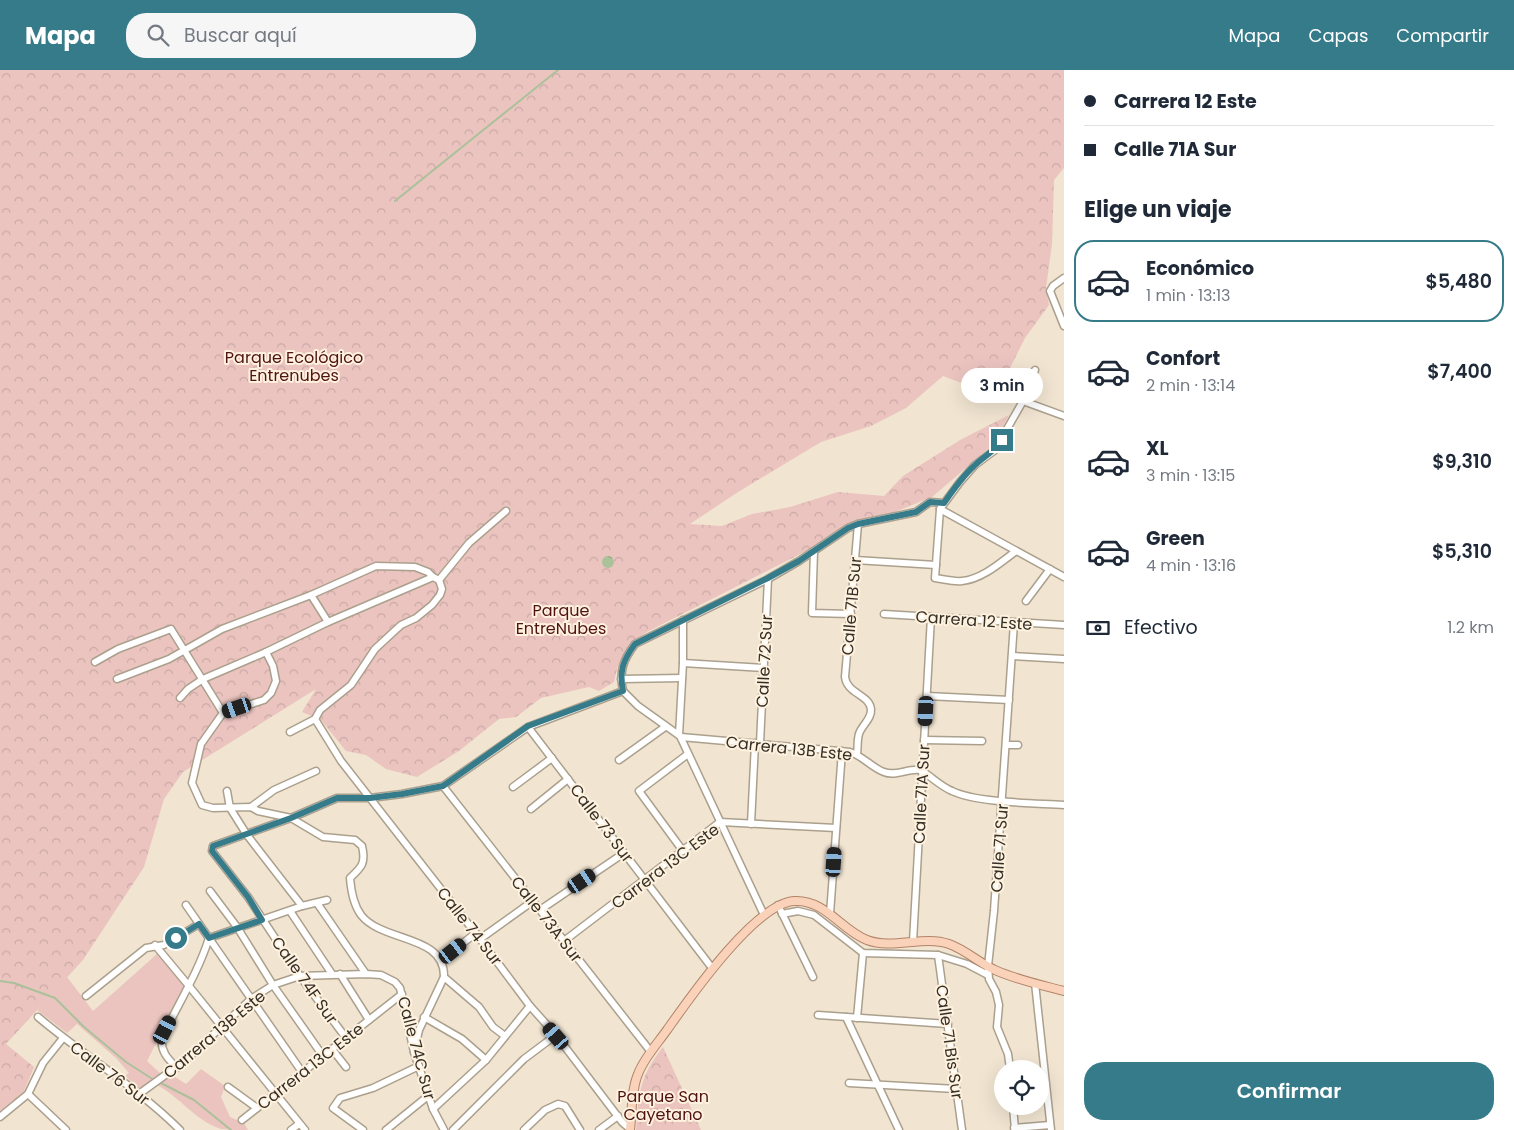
<!DOCTYPE html>
<html lang="es">
<meta charset="utf-8">
<style>
:root{--surface:#fff;--page:#f6f6f7;--text:#1f2937;--muted:#747a83;--line:#e0e1e3;--accent:#367b89}
body{margin:0;font-family:Poppins,sans-serif;background:var(--page);color:var(--text);height:100vh;display:flex;flex-direction:column;font-size:19px;white-space:nowrap}
*{box-sizing:border-box;margin:0}
p{font-size:16px;color:var(--muted)}
.icon{flex:none;width:28px;height:28px;fill:none;stroke:currentColor;stroke-width:2;stroke-linecap:round;stroke-linejoin:round}
.map{position:relative;flex:1;overflow:hidden}
.side{display:flex;flex-direction:column;background:var(--surface);width:450px}
.side>*{flex:none}
.top-card{display:grid;align-content:center;height:110px;padding:0 20px;background:var(--surface)}
.tools{position:absolute;left:994px;top:990px;display:grid;gap:10px}
.tools a{display:grid;place-items:center;width:55px;height:55px;border-radius:50%;background:var(--surface);box-shadow:0 5px 20px #0002;font-size:25px}
.end{position:absolute;width:22px;height:22px;margin:-11px;border:6px solid #367b89;background:#fff;box-shadow:0 0 0 2px #fff}
.from{border-radius:50%}
.bubble{position:absolute;height:35px;border-radius:18px;background:var(--surface);box-shadow:0 5px 20px #0002;font-size:16px;font-weight:600;line-height:35px;text-align:center}
.car{position:absolute;width:15px;height:30px;margin:-15px -8px;border-radius:6px;box-shadow:0 0 4px 1px #0007;background:linear-gradient(#222 24%,#8ab4d8 0 40%,#222 0 76%,#8ab4d8 0 86%,#222 0)}
.top-card b{display:flex;align-items:center;gap:18px;height:48px;font-size:19px}
.top-card b+b{border-top:1px solid var(--line)}
.top-card i{width:12px;height:12px;background:var(--text)}
ul{padding:0;list-style:none}
li{display:flex;align-items:center;gap:15px;height:82px;margin:0 10px 8px;padding:0 10px;border:2px solid transparent;border-radius:20px}
li div{flex:1}
li b{display:block;font-size:19px}
li em{font-style:normal;font-weight:600}
li.selected{border-color:var(--accent)}
li>.icon{width:45px;height:45px;stroke-width:1.5}
h2{padding:0 20px;font-size:22px;line-height:60px}
.pay{display:flex;align-items:center;gap:12px;height:55px;padding:0 20px;font-size:19px}
.pay p{margin-inline-start:auto}
.action{display:flex;gap:10px;margin-top:auto;padding:10px 20px}
.action a{flex:1;height:58px;border-radius:20px;background:var(--accent);color:#fff;font-size:20px;font-weight:600;line-height:58px;text-align:center}
header{display:flex;align-items:center;gap:30px;box-sizing:border-box;height:70px;padding:0 25px;background:var(--accent);color:#fff}
header strong{font-size:24px}
nav{display:flex;gap:28px;margin-inline-start:auto;font-size:18px}
.search{width:350px;height:45px;background:var(--page);display:flex;align-items:center;gap:12px;box-sizing:border-box;padding:0 18px;border-radius:20px;color:var(--muted);font-size:19px}
main{display:flex;flex:1;min-height:0}
.map>svg:first-child{display:block}
.grass{fill:#ebc4c0}
.park{fill:url(#park-crowns)}
.water{fill:url(#water-ripples)}
.lines{fill:none;stroke-linecap:round;stroke-linejoin:round}
.stream{stroke:#aac199;stroke-width:2}
.minor-casing{stroke:#aba08d;stroke-width:9}
.major-casing{stroke:#b28569;stroke-width:10}
.minor{stroke:#fff;stroke-width:6}
.major{stroke:#fad2ba;stroke-width:8}
.route{stroke:#367b89;stroke-width:6}
.labels{text-anchor:middle;stroke-width:4;stroke-linejoin:round;paint-order:stroke}
.park-label{font-size:16px;fill:#501312;stroke:#fef1de}
.street-label{font-size:16px;fill:#342f27;stroke:#fef1de}
</style>
<header>
<strong>Mapa</strong>
<div class="search"><svg class="icon" aria-label="search" viewBox="0 0 24 24"><circle cx="10" cy="10" r="6"/><path d="M15 15l6 6"/></svg>Buscar aquí</div>
<nav><a>Mapa</a><a>Capas</a><a>Compartir</a></nav>
</header>
<main>
<div class="map">
<svg width="1064" height="1060" viewBox="0 0 1064 1060">
<defs>
<pattern id="park-crowns" width="20" height="18" patternUnits="userSpaceOnUse" patternTransform="scale(1.25)"><rect width="20" height="18" fill="#ebc4c0"/><path d="M2 6a3 3 0 1 1 6 0M12 15a3 3 0 1 1 6 0" fill="none" stroke="#caa9a5"/></pattern>
<pattern id="water-ripples" width="26" height="14" patternUnits="userSpaceOnUse" patternTransform="scale(1.25)"><rect width="26" height="14" fill="#aac199"/><path d="M2 4q2-2 4 0t4 0M15 11q2-2 4 0t4 0" fill="none" stroke="#8b9d7d"/></pattern>
</defs>
<rect width="100%" height="100%" fill="#f1e4d1"/>
<path class="grass" d="M157,884l28,32 -38,75 14,13 5,-3 20,13 15,-15 24,17 -4,11 9,20 14,6 4,7c-8,0 -19,0 -27,-1 -28,-9 -44,-37 -71,-47l-10,7 -15,-13 4,-3 -13,-15 -39,-34 -10,9 -30,-23 30,-33 26,34z"/>
<g class="park">
<path d="M0,0h1064v98l-10,12 -2,64 -6,44 3,17 -24,33 -29,58 -53,-20 -37,32 -35,18 -50,16 -83,50 -48,32 32,2 30,-12 38,-7 48,-15 46,4 19,-20 57,-36 49,-25 -16,30 -61,52 -42,17 -37,8 -41,26 -165,84c-23,17 -27,23 -33,50l-15,9 -10,-4 -48,11 -25,19 -17,2 -40,32 -42,26 -31,-8 -20,-14 -20,-4 -25,-31 -19,-8 14,-23 -133,83 -19,27 -20,68 -61,93 -77,84 28,23 -12,29 -22,18z"/>
<path d="M663,977l38,83h-65c3,-37 3,-53 27,-83z"/>
</g>
<circle class="water" cx="608" cy="492" r="6"/>
<g class="lines">
<g class="stream">
<path d="M395,131l163,-131"/>
<path d="M0,911l14,2 41,15 29,29 42,35 28,18"/>
<path d="M159,1012l35,18 37,30"/>
</g>
<g class="minor-casing">
<g id="minor">
<path d="M1064,208l-11,8 -3,5 14,35"/>
<path d="M1023,331l41,15"/>
<path d="M940,439l124,68"/>
<path d="M814,481l-2,62 39,1"/>
<path d="M1016,481c-16,12 -34,28 -54,30 -9,1 -19,-2 -27,-3l5,-69 20,-27 15,-17 20,-15 28,-49 12,-31"/>
<path d="M855,490l81,5"/>
<path d="M439,510l30,-37 37,-32"/>
<path d="M311,525l17,27"/>
<path d="M1026,531l24,-32"/>
<path d="M884,544l180,11"/>
<path d="M266,582l7,14 3,15 -5,12 -7,7 -41,13 -22,31 -9,39 10,22 11,3 38,-1 7,4 33,7 32,19 32,3 7,6c4,17 0,21 -12,32 1,13 3,26 11,37 22,28 84,19 83,62l-25,53 -5,22"/>
<path d="M1012,586l52,3"/>
<path d="M95,592l23,-13 53,-20 52,84"/>
<path d="M683,593l81,5"/>
<path d="M117,609l52,-20 53,-30 89,-34 65,-29 39,1 13,5 5,5 6,3"/>
<path d="M621,609l61,-1"/>
<path d="M623,621c-4,-20 0,-31 12,-47l133,-65 31,-18 49,-33 10,-4 58,-12 14,-10 14,1"/>
<path d="M623,621l15,15 42,30 84,179"/>
<path d="M927,626l82,4"/>
<path d="M180,628l8,-9 15,-10 63,-27 62,-30 105,-45"/>
<path d="M315,649l26,42 139,178 50,67 26,29 66,87 8,7"/>
<path d="M528,657l184,241"/>
<path d="M290,662l25,-13 5,-9 31,-25 24,-36 26,-24 15,-7 16,-13 8,-10 2,-6 -3,-9"/>
<path d="M679,665l4,-72v-43"/>
<path d="M681,667l169,15c13,4 22,16 34,20 12,5 24,-4 36,-2 11,6 20,16 32,21 25,12 83,12 112,14"/>
<path d="M924,670l58,1"/>
<path d="M760,673l8,-164"/>
<path d="M1006,675h12"/>
<path d="M857,684c1,-6 0,-14 2,-20 2,-8 13,-15 12,-25 -2,-15 -24,-15 -26,-32l13,-153"/>
<path d="M619,690l46,-33"/>
<path d="M443,716l208,266"/>
<path d="M513,717l39,-29"/>
<path d="M227,721l3,17 17,27 55,71"/>
<path d="M251,737l23,-17 42,-19"/>
<path d="M531,739l37,-30"/>
<path d="M751,754l4,-81"/>
<path d="M683,781l-44,-60 49,-37"/>
<path d="M210,821l27,36 36,58 50,71"/>
<path d="M317,833l49,71"/>
<path d="M186,835l116,167"/>
<path d="M778,835l35,72"/>
<path d="M540,840l84,-57"/>
<path d="M290,841l42,63"/>
<path d="M782,844l16,-3 16,4 49,38 75,2 29,9 21,11"/>
<path d="M830,844l12,-163"/>
<path d="M480,869l53,-38"/>
<path d="M564,871l156,-119 116,6"/>
<path d="M913,872l18,-325"/>
<path d="M155,875l34,41 116,144"/>
<path d="M938,885l24,175"/>
<path d="M441,890l35,-27"/>
<path d="M340,904l29,46"/>
<path d="M444,907l35,30 14,20 12,9"/>
<path d="M1035,913l16,147"/>
<path d="M86,926l60,-48 18,-3 35,-21"/>
<path d="M818,945l130,9"/>
<path d="M38,947c46,39 99,70 142,113"/>
<path d="M424,947l38,22 24,21"/>
<path d="M846,947l53,113"/>
<path d="M857,948l6,-65"/>
<path d="M346,968l-46,-62 -52,-79 -36,-46 1,-5 78,-28 46,-20h33l32,-4 41,-8 85,-59 95,-36"/>
<path d="M332,979l14,18"/>
<path d="M177,998c-9,-9 -17,-17 -15,-30 16,-34 36,-65 47,-100l93,-32 25,-6"/>
<path d="M1010,999l-2,-15 -11,-27 2,-22 -3,-13 -7,-13 -1,-13 6,-55 20,-288"/>
<path d="M849,1013l107,6"/>
<path d="M228,1017l29,21"/>
<path d="M28,1024l38,36"/>
<path d="M139,1024l47,-34 65,-61 22,-14 27,-9 66,-2 15,1 14,7 5,6 14,64 19,57 11,21"/>
<path d="M1013,1036l2,24"/>
<path d="M433,1039l53,-49 44,-54"/>
<path d="M0,1047l28,-23 15,-31 20,-25"/>
<path d="M242,1050l160,-126"/>
<path d="M1014,1058l36,-3"/>
<path d="M291,1060l8,-6"/>
<path d="M363,1060l-30,-22 7,-10 33,-10 46,-22"/>
<path d="M386,1060l42,-34"/>
<path d="M453,1060l71,-71 32,-24"/>
<path d="M524,1060l21,-20 13,-6 7,2 15,24"/>
<path d="M599,1060l19,-14"/>
</g>
</g>
<g class="major-casing">
<path id="major" d="M630,1060c2,-18 1,-39 8,-56 6,-16 19,-30 29,-44 22,-31 89,-128 128,-129 31,-1 46,29 72,39 26,10 56,-5 82,4 17,6 30,19 46,26 22,10 46,15 69,21"/>
</g>
<use href="#minor" class="minor"/>
<use href="#major" class="major"/>
</g>
<g class="lines">
<path class="route" d="M176,868l23,-14 10,14 53,-18 -14,-23 -36,-46 1,-5 78,-28 46,-20h33l32,-4 41,-8 85,-60 95,-35c-4,-20 0,-31 12,-47l133,-66 31,-17 49,-33 10,-4 58,-12 14,-10 14,1c9,-13 18,-26 30,-37 10,-10 19,-13 28,-26"/>
</g>
<g class="labels">
<g class="park-label">
<text x="294" y="293">Parque Ecológico<tspan x="294" dy="18">Entrenubes</tspan></text>
<text x="561" y="546">Parque<tspan x="561" dy="18">EntreNubes</tspan></text>
<text x="663" y="1032">Parque San<tspan x="663" dy="18">Cayetano</tspan></text>
</g>
<g class="street-label">
<text transform="translate(851 536) rotate(-85)" y="6">Calle 71B Sur</text>
<text transform="translate(974 550) rotate(4)" y="6">Carrera 12 Este</text>
<text transform="translate(764 591) rotate(-87)" y="6">Calle 72 Sur</text>
<text transform="translate(789 678) rotate(6)" y="6">Carrera 13B Este</text>
<text transform="translate(921 724) rotate(-87)" y="6">Calle 71A Sur</text>
<text transform="translate(602 753) rotate(53)" y="6">Calle 73 Sur</text>
<text transform="translate(999 778) rotate(-86)" y="6">Calle 71 Sur</text>
<text transform="translate(665 796) rotate(-37)" y="6">Carrera 13C Este</text>
<text transform="translate(547 849) rotate(52)" y="6">Calle 73A Sur</text>
<text transform="translate(470 856) rotate(52)" y="6">Calle 74 Sur</text>
<text transform="translate(305 910) rotate(55)" y="6">Calle 74F Sur</text>
<text transform="translate(214 964) rotate(-40)" y="6">Carrera 13B Este</text>
<text transform="translate(950 972) rotate(82)" y="6">Calle 71 Bis Sur</text>
<text transform="translate(417 978) rotate(75)" y="6">Calle 74C Sur</text>
<text transform="translate(310 996) rotate(-38)" y="6">Carrera 13C Este</text>
<text transform="translate(110 1003) rotate(37)" y="6">Calle 76 Sur</text>
</g>
</g>
</svg>
<div class="tools">
<a><svg class="icon" aria-label="locate" viewBox="0 0 24 24"><circle cx="12" cy="12" r="6"/><path d="M12 2v4M12 18v4M2 12h4M18 12h4"/></svg></a>
</div>
<i class="end from" style="left:176px;top:868px"></i>
<i class="end" style="left:1002px;top:370px"></i>
<div class="bubble" style="left:961px;top:298px;width:82px">3 min</div>
<i class="car" style="left:237px;top:638px;rotate:251deg"></i>
<i class="car" style="left:926px;top:641px;rotate:183deg"></i>
<i class="car" style="left:834px;top:792px;rotate:4deg"></i>
<i class="car" style="left:582px;top:811px;rotate:56deg"></i>
<i class="car" style="left:453px;top:881px;rotate:52deg"></i>
<i class="car" style="left:165px;top:960px;rotate:28deg"></i>
<i class="car" style="left:556px;top:966px;rotate:319deg"></i>
</div>
<section class="side">
<div class="top-card">
<b><i class="from"></i>Carrera 12 Este</b>
<b><i></i>Calle 71A Sur</b>
</div>
<h2>Elige un viaje</h2>
<ul>
<li class="selected"><svg class="icon" aria-label="car" viewBox="0 0 24 24"><path d="M5 17H2v-5l4-1 3-4h7l3 4 3 1v5h-3M9 17h6M6 11h13"/><circle cx="7" cy="17" r="2"/><circle cx="17" cy="17" r="2"/></svg><div><b>Económico</b><p>1 min · 13:13</p></div><em>$5,480</em></li>
<li><svg class="icon" aria-label="car" viewBox="0 0 24 24"><path d="M5 17H2v-5l4-1 3-4h7l3 4 3 1v5h-3M9 17h6M6 11h13"/><circle cx="7" cy="17" r="2"/><circle cx="17" cy="17" r="2"/></svg><div><b>Confort</b><p>2 min · 13:14</p></div><em>$7,400</em></li>
<li><svg class="icon" aria-label="car" viewBox="0 0 24 24"><path d="M5 17H2v-5l4-1 3-4h7l3 4 3 1v5h-3M9 17h6M6 11h13"/><circle cx="7" cy="17" r="2"/><circle cx="17" cy="17" r="2"/></svg><div><b>XL</b><p>3 min · 13:15</p></div><em>$9,310</em></li>
<li><svg class="icon" aria-label="car" viewBox="0 0 24 24"><path d="M5 17H2v-5l4-1 3-4h7l3 4 3 1v5h-3M9 17h6M6 11h13"/><circle cx="7" cy="17" r="2"/><circle cx="17" cy="17" r="2"/></svg><div><b>Green</b><p>4 min · 13:16</p></div><em>$5,310</em></li>
</ul>
<div class="pay"><svg class="icon" aria-label="cash" viewBox="0 0 24 24"><path d="M3 7h18v10H3z"/><circle cx="12" cy="12" r="2"/></svg>Efectivo<p>1.2 km</p></div>
<div class="action"><a>Confirmar</a></div>
</section>
</main>
